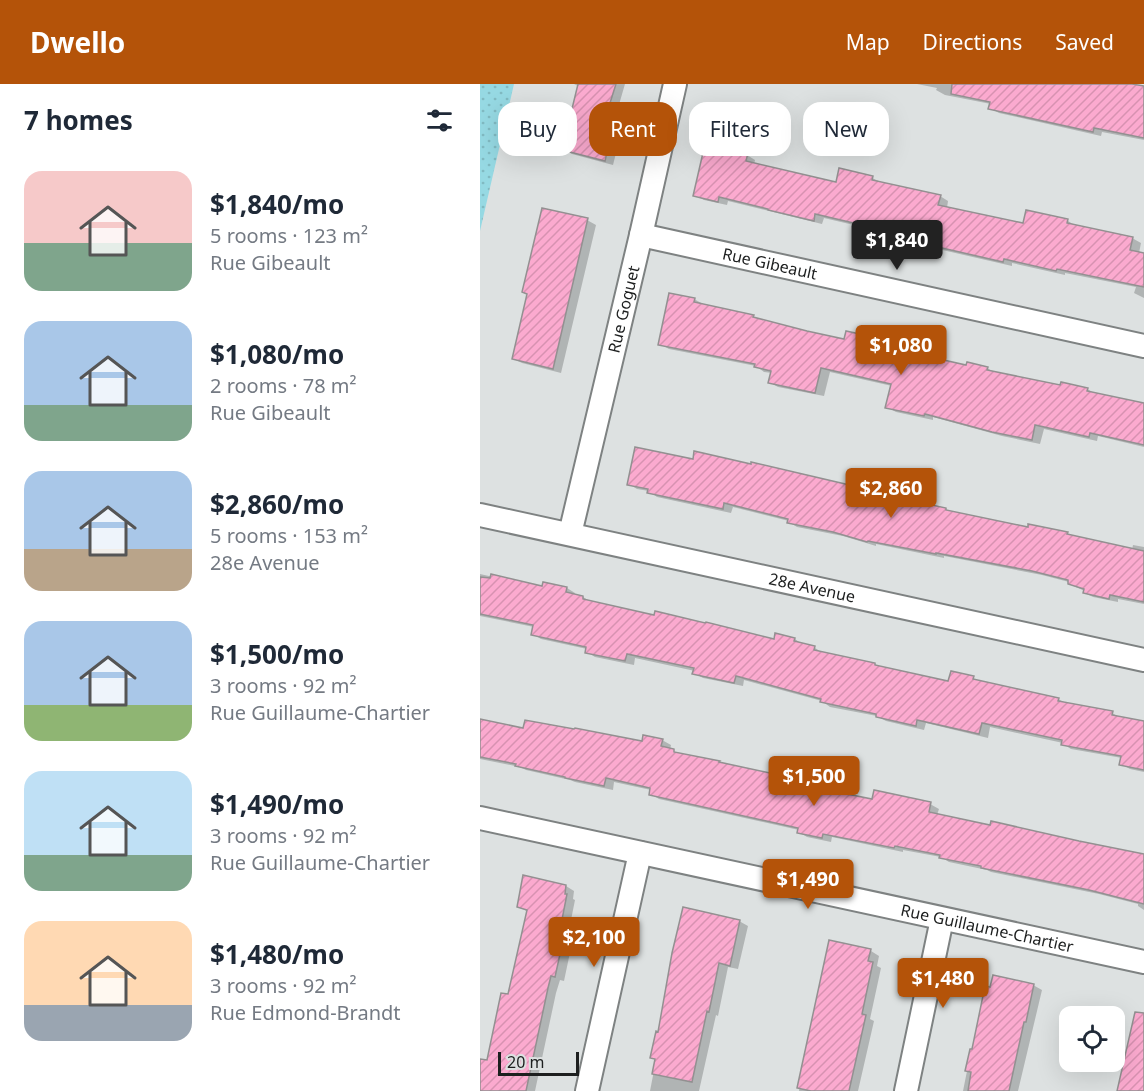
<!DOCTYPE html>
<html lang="en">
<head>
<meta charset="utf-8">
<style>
	:root { --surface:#fff; --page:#f2f2f3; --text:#1f2937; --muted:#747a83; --accent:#b45309 }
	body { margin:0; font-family:"Noto Sans",sans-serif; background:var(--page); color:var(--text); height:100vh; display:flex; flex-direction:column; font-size:22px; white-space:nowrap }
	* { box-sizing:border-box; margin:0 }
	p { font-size:20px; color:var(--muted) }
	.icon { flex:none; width:33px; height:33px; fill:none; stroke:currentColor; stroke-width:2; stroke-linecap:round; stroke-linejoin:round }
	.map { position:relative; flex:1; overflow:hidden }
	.sheet { display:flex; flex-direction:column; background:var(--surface); width:480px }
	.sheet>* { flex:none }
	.top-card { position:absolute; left:18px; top:18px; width:555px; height:54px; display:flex; gap:12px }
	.tools { position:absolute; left:579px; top:922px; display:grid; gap:12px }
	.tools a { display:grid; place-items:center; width:66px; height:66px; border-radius:12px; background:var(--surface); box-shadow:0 6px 24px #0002; font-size:30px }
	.scale { position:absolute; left:18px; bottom:15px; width:81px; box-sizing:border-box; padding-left:6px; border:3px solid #1d1f1f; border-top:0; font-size:16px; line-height:21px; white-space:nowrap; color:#1d1f1f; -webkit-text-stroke:4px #dde1e1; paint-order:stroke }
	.price { position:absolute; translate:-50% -51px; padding:0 14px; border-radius:6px; background:var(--accent); color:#fff; font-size:20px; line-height:39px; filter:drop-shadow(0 2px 3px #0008) }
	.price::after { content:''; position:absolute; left:50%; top:36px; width:18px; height:14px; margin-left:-9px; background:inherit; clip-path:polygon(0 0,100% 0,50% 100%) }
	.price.current { background:#222; color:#fff }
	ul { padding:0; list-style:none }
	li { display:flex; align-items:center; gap:18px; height:150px; padding:0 24px }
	li span { display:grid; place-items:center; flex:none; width:168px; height:120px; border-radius:18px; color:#555 }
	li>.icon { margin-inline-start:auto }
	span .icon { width:72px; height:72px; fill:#fffc; stroke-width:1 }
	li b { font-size:26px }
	h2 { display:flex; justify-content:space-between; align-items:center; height:72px; padding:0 24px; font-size:26px }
	.pill { padding:0 21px; border-radius:18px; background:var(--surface); box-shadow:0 6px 24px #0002; font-size:21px; line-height:54px }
	.pill.current { background:var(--accent); color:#fff }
	header { display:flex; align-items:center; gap:36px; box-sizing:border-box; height:84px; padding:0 30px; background:var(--accent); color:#fff }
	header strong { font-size:28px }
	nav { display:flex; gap:33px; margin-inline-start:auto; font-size:21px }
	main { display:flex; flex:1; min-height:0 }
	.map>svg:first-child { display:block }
	.grass { fill:url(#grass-dots) }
	.shadow { fill:#0003 }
	.building { fill:url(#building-hatch); stroke:#939091; stroke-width:1.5 }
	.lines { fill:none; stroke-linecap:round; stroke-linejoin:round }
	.minor-casing { stroke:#7e8282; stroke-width:26 }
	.minor { stroke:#fff; stroke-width:22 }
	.labels { text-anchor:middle; stroke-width:6; stroke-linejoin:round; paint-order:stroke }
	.street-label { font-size:16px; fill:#1d1f1f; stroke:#dde1e1 }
</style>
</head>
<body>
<header>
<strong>Dwello</strong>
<nav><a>Map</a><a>Directions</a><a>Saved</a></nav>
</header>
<main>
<section class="sheet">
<h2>7 homes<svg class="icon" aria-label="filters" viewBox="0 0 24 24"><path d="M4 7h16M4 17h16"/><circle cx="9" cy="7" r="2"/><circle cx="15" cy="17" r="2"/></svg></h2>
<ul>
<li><span style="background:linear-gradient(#f6c9c9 60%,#7fa58c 0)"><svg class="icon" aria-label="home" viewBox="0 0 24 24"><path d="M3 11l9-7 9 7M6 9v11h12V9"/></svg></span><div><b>$1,840/mo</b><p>5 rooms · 123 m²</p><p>Rue Gibeault</p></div></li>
<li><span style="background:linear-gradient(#a9c7e8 70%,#7fa58c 0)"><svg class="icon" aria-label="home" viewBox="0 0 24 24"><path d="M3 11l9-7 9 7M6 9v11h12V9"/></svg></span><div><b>$1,080/mo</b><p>2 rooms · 78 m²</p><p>Rue Gibeault</p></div></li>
<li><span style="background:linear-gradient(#a9c7e8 65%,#b9a48a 0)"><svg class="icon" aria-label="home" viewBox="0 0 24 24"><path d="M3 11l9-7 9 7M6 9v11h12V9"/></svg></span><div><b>$2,860/mo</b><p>5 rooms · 153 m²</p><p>28e Avenue</p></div></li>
<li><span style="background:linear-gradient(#a9c7e8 70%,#8fb573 0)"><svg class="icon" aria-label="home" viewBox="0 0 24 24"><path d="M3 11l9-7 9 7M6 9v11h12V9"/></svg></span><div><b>$1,500/mo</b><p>3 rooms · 92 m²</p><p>Rue Guillaume-Chartier</p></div></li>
<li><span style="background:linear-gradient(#bfe0f5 70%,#7fa58c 0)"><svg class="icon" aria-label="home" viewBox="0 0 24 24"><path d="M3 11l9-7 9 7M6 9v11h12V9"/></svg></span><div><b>$1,490/mo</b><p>3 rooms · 92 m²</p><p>Rue Guillaume-Chartier</p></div></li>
<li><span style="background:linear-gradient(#ffd9b3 70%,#9aa5b1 0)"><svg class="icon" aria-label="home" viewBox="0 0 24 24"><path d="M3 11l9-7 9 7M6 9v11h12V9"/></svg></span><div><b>$1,480/mo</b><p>3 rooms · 92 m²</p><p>Rue Edmond-Brandt</p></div></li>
</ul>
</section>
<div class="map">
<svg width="664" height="1007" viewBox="0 0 664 1007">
	<defs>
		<pattern id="grass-dots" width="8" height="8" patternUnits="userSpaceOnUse" patternTransform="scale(1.5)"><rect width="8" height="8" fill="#96d9e3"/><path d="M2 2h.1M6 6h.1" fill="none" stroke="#81bac2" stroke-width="1.8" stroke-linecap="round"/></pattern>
		<pattern id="building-hatch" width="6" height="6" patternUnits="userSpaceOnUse" patternTransform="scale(1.5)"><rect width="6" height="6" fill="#fbaacf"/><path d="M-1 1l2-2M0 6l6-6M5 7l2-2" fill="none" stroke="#d792b1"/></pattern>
	</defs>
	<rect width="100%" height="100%" fill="#dde1e1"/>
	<path class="grass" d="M0,0H34L0,147Z"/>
	<path class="shadow" d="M94,0H145L138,24L142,27L136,51L140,53L133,81L92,70L83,65L98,2Z
		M437,0H645L664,4V56L622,48L621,52L519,29L510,24L511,20L465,11L456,6L457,4Z
		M267,71L275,76L274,81L357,99L392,94L401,98L460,112L468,117L467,124L544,141L588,137L596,142L652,154L661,159L659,169L664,171V214L654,209L656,203L585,189V191L532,179V182L458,165L457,167L434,162L425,157L426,155L418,153L412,150L344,134L342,140L248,117L247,121L224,116L215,111Z
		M107,136L116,141L81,289L42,279L34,275Z
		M214,215L223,220L222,222L273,233L279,236L365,257L367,248L407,257L415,262L414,267L487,283L507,284L517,290L581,303L607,305L616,310L664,321V363L618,352L617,357L564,345L560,360L522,352L453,333V336L416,328L407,323L412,302L350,288L344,312L298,303L289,298L292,289L284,288L276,282L189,265L180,260Z
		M214,376L375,404L379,387L402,392L410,397L408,408L416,409L424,414V416L471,429L549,445L587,449L593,453L652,466L653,461L664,463V520L638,515V518L613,513L605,509V507L598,504L589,500V498L562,491L464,472V474L396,460V462L363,452L317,443L309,438V437L253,423L251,429L177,413L169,407L157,405L149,400Z
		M0,490L63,504H87L95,509L94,511L103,513L111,518L295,557L315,555L323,561L335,564L343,569L395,580L401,584L469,599L472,589L493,594L500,598L578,615L588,620L632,629L641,634L664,639V688L650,685L641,680L642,674L591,665L583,660V659L510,643L508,654L446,639L444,646L406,637L397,632L350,623L342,617L264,596L263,602L223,594L214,589L215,587L155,574L154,581L115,573L107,568V565L61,555L53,550L54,543L0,532Z
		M0,637L44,646L163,659L182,656L191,661L190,666L201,671L298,693L307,697V699L393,716L450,720L459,725L457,731L664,774V826L658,822V820L619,810L511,788L507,786L469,778L461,773L423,766V768L352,753L351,758L327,753L319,748V746L179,715L171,710V706L134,698L133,706L95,698L90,696L46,686L40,683L0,675Z
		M44,793L86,802L94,807L93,815L95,816L87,856L92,859L84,897L80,896L76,909L55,1007H0V987L8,978L29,912L48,828L38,822Z
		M259,837L268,842L258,885L248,883L238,932L236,931L219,1007H170L176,976L172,973L179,949Z
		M350,858L391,867L399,872L397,882L401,884L390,935L394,937L378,1007H319Z
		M553,901L562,906L538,1007H483L491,967Z"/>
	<path class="building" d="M98,0H136L130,19L135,20L128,46L132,47L125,77L82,66Z
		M472,0H652L664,2V54L614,44L613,48L508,25L510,18L471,10Z
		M225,60L268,69L266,77L356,98L359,84L393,92L392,96L461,111L458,121L543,139L546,126L588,135L587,139L653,153L650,166L664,169V203L577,185L576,187L524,175L523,178L449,161V164L424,158L425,153L408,149V147L335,130L334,137L288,126V125L239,113L238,118L213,112Z
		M62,124L108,134L73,285L32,275L47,210L42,208Z
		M189,209L215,214L214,218L274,231L273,233L327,247L364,255L366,247L407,256L406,263L486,281L487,278L508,283L507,286L580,301L581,298L608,304L607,307L664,319V361L610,349L609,353L555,341L552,356L512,348L445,330L444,332L405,324L411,300L341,284L335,309L288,299L291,287L274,283L275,280L178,261Z
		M155,363L213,375L214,367L271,380V378L374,402L377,385L402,390L399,404L416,408L415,413L466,424V426L548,443V440L588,448L587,450L664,467V518L630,511L629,515L603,509L604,505L588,500V496L552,487L456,469V470L388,457L387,458L353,448L307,439L308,435L244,419L243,425L167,409L168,405L147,401Z
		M11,490L62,502L63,498L87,503L86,508L103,512V515L174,531L175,527L225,539L226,538L294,555L295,549L315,554L314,557L335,562L334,566L395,579V581L468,597L471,587L494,592L493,595L579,614L578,617L633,627L632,631L664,637V686L639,681L641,672L581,661L582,656L502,639L499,650L437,636L436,642L396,633V630L340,618L341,615L256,592L254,599L212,590L214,584L147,570L145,577L105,569L106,563L51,551L53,541L0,530V493L10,494Z
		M0,635L43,644L45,636L94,645L95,644L162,657L163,651L183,655L181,662L194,665V668L240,677L239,678L299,691L298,696L392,715L394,706L451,718L449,728L510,741L511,737L599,757L664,770V820L609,806L501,784V782L459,774L460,771L415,762L414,764L343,750L342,754L317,749L318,744L169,711L170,704L126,694L124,702L85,694V693L35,682L36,680L0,673Z
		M43,791L86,801L85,810H87L79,851L84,852L75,893L71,892L68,904L46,1007H0V975L7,976L21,909L28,910L47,826L37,823Z
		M203,823L260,836L250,882L239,879L229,928L227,927L212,998L172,990L175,975L170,974L176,947L178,948L192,869Z
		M349,856L391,865L388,877L393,878L382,930L386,931L369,1007H331L317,1004Z
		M513,891L554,900L546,938H544L529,1007H488L491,988L485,987L490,965H492L505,902L510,903Z
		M655,928L664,929V1007H637Z"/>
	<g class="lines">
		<defs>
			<g id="minor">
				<path id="s1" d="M161,151L664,262"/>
				<path id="s2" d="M0,431L664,576"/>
				<path id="s3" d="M90,450L161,151L195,0"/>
				<path id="s4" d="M0,734L664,878"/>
				<path d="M107,1007L160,769"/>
				<path d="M426,1007L462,835"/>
			</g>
		</defs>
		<use href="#minor" class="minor-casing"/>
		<use href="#minor" class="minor"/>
	</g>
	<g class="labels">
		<g class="street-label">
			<text dy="6" stroke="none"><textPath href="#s1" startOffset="132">Rue Gibeault</textPath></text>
			<text dy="6" stroke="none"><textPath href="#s3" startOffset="231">Rue Goguet</textPath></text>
			<text dy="6" stroke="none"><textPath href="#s2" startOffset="340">28e Avenue</textPath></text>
			<text dy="6" stroke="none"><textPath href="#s4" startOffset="519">Rue Guillaume-Chartier</textPath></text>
		</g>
	</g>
</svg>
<div class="tools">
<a><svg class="icon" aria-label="locate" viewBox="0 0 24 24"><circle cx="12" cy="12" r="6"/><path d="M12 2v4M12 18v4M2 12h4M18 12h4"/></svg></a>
</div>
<div class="scale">20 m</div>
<b class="price current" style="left:417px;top:187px">$1,840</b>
<b class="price" style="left:421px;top:292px">$1,080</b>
<b class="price" style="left:411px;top:435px">$2,860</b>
<b class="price" style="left:334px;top:723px">$1,500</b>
<b class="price" style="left:328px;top:826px">$1,490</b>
<b class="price" style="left:114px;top:884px">$2,100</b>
<b class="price" style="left:463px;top:925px">$1,480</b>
<div class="top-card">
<a class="pill">Buy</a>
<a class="pill current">Rent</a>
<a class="pill">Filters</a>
<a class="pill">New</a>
</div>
</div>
</main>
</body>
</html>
